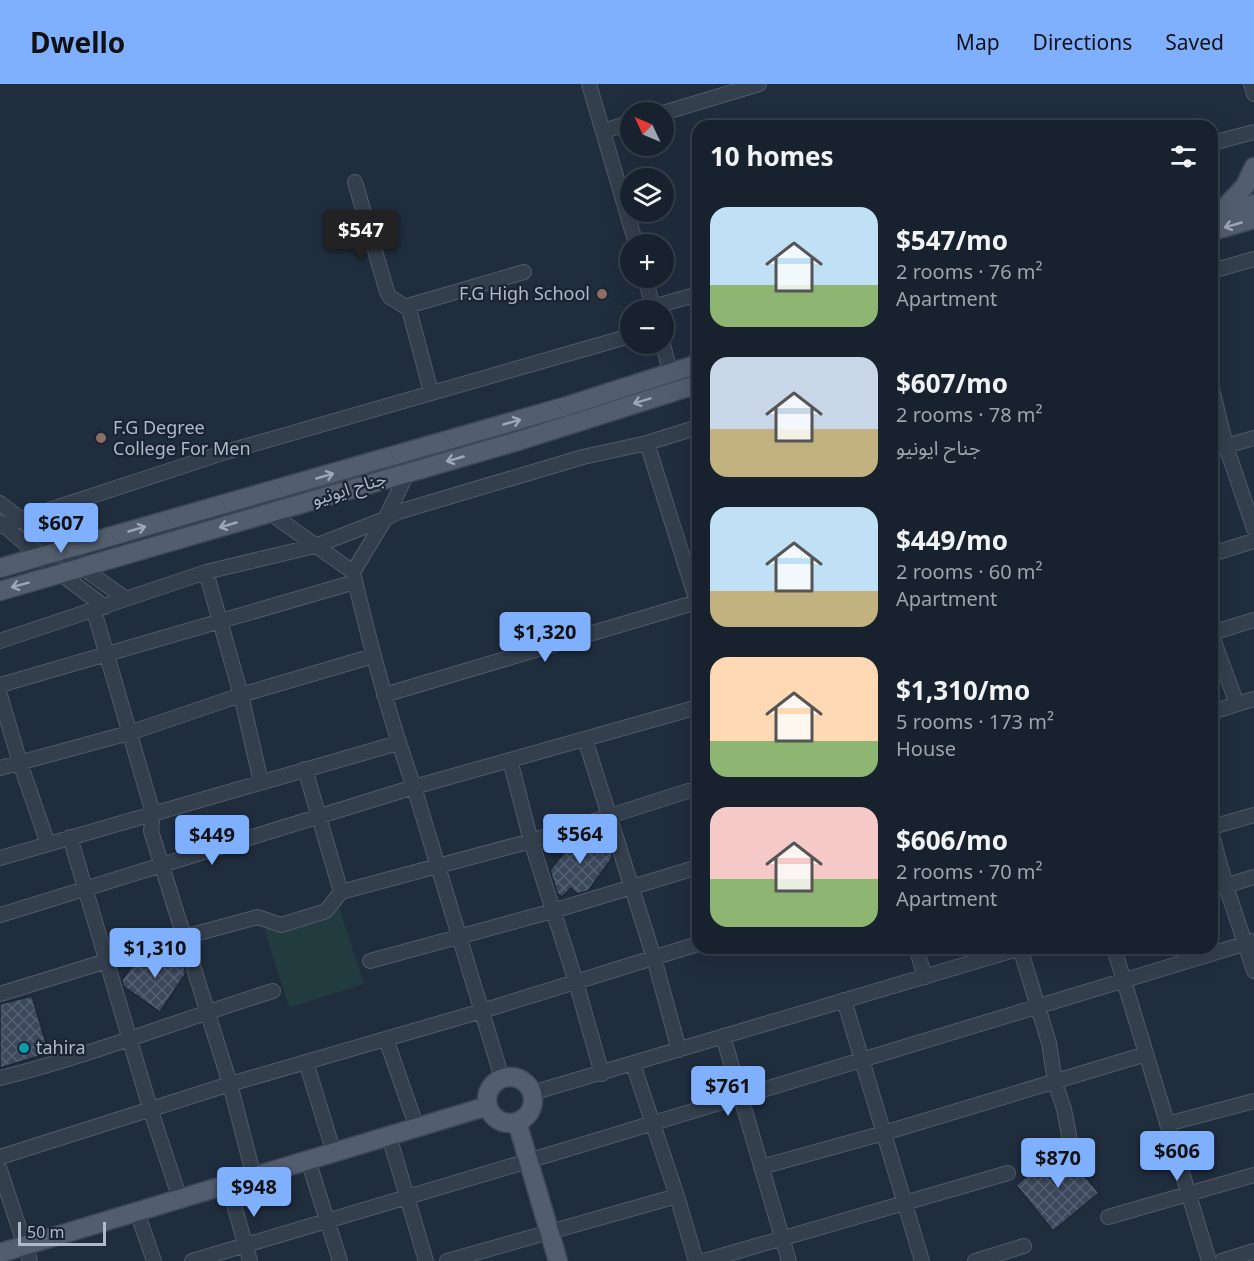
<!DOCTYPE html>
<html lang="en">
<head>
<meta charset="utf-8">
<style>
	:root { --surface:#18222e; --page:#212a36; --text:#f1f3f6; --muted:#9fa4aa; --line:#363f4a; --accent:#7eb0ff }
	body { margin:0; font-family:"Noto Sans","Noto Sans Arabic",sans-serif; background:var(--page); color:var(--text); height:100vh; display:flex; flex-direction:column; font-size:22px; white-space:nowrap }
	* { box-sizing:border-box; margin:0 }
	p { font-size:20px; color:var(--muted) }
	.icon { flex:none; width:33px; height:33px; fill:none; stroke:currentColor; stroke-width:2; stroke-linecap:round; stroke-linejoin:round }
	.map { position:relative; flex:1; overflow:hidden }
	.drawer { position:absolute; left:692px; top:36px; width:526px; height:834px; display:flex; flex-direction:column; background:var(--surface); border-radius:18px; box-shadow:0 6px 24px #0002,0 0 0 2px var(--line) }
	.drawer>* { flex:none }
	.needle { width:39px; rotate:314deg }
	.controls { position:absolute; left:620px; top:18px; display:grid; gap:12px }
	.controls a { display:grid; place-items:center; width:54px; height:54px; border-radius:50%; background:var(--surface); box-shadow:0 6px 24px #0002,0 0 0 2px var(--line); font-size:30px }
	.scale { position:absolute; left:18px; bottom:15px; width:88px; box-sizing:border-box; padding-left:6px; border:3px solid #b0b9c9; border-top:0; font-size:16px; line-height:21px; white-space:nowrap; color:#b0b9c9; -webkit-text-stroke:4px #1a2432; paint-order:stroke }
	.price { position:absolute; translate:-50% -51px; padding:0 14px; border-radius:6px; background:var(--accent); color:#111; font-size:20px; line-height:39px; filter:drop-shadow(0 2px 3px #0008) }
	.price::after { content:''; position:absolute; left:50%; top:36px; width:18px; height:14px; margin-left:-9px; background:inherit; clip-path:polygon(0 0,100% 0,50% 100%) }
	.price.active { background:#222; color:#fff }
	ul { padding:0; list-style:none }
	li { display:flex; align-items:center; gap:18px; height:150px; padding:0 18px }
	li span { display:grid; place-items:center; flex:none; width:168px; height:120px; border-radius:18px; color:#555 }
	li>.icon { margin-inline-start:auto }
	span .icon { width:72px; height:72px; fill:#fffc; stroke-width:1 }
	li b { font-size:26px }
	h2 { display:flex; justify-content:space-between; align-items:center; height:72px; padding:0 18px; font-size:26px }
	header { display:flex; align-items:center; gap:36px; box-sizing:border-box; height:84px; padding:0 30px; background:var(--accent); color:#111 }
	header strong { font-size:28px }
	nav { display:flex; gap:33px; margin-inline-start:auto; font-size:21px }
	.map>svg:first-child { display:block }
	.green { fill:#223b3e }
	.building { fill:url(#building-cross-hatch); stroke:#1c2634; stroke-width:1.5 }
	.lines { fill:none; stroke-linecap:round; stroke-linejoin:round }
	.minor-casing { stroke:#505968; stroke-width:16 }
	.major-casing { stroke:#3e4856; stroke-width:21 }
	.minor { stroke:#343f4d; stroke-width:14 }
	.major { stroke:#525d6d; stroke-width:18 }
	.oneway { stroke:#9da7b7 }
	.education-dot { fill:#8d6e63; stroke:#1a2432; stroke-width:2 }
	.culture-dot { fill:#0f9aa8; stroke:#1a2432; stroke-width:2 }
	.labels { text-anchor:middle; stroke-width:4.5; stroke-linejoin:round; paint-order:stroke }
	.poi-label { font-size:18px; fill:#b0b9c9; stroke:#1a2432; text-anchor:start }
	.street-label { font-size:18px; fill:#b0b9c9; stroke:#1a2432 }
</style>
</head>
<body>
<header>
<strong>Dwello</strong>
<nav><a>Map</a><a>Directions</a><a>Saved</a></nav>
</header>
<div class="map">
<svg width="1254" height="1177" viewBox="0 0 1254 1177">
	<defs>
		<pattern id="building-cross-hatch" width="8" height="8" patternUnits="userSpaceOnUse" patternTransform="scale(1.5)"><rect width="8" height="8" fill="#3c495d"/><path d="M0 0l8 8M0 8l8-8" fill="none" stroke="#566173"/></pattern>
	</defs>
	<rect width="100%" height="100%" fill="#202d3d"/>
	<path class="green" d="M337,817L364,900L289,924L263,840Z"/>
	<path class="building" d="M586,749L612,769L613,773L588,807L577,810L571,804L562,813L557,809L550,786L577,752Z
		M166,868L183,880L186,889L160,928L123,902L122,896L135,878Z
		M32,912L49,969L0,984V920Z
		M1062,1063L1099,1109L1053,1147L1016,1101Z"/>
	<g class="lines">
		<defs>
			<path id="minor" d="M589,0L636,160
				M1251,0L1254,10
				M663,29L759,0
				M603,47L630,39
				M1212,59L1254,48
				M355,98L387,208L390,213L409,225
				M1212,187L1254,175
				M645,194L654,226
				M653,223L698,210
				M663,260L670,288
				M1212,305L1226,362L1254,445
				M431,308L409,225L411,221L524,188
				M1212,366L1254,354
				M0,419L81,483L125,514
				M270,429L353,488C370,561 389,633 414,703L502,994
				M0,438L61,490L105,523
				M0,442L226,368L630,252
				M1212,470L1254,457
				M206,488L241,611L261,698
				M353,488L385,435L408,388
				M94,527L153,729L151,747L230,1000L254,1093
				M1212,549L1254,536
				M1212,552L1237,620
				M0,557L206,488L315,462L385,435L398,428L583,373L647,359L698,343
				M0,601L355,498
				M0,611L20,679L48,760
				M384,611L697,518L647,359
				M1212,628L1254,615
				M585,655L654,874L679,966
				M510,676L531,757L576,898L602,990
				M0,684L129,649L241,611L373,572
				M305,685L341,808
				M1212,743L1254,731
				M1212,752L1226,802L1254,887
				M70,753L150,1024L180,1115
				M0,774L398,659
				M1212,806L1254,793
				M0,831L414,703L698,623
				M916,864L925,893
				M1020,864L1049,959L1055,998L1064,1025L1071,1062
				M1114,864L1209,1177
				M370,877L553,827L698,783
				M0,910L184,853L258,833L281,841L326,827L341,808L531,757L688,707
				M844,916L922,1177
				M723,952L789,1177
				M386,955L417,1044
				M306,978L334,1069
				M633,980L677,1112L696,1177
				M0,994C93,971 182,935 273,907
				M532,1009L1021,864
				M1167,1040L1254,1017
				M389,1052L426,1177
				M0,1073L230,1000L482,927L698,860
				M308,1076L340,1177
				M761,1083L884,1049L1146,970
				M0,1086L30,1177
				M228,1100L250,1177
				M137,1128L154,1177
				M1108,1133L1254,1091
				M192,1177L528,1077L1254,857
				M447,1177L677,1112
				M704,1177L1008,1089
				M975,1177L1024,1162
				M1222,1177L1254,1167"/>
			<path id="major" d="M1219,130L1245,102L1254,83
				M1219,130L1254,120
				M1212,147L1254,135
				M0,484L567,322L698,280
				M0,507L518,357L698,300
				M487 1016a23 23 0 1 1 46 0a23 23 0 1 1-46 0Z
				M517,1038L558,1177
				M0,1169L488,1022"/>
		</defs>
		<use href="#minor" class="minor-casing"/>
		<use href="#major" class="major-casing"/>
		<use href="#minor" class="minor"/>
		<use href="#major" class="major"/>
	</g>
	<defs><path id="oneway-shaft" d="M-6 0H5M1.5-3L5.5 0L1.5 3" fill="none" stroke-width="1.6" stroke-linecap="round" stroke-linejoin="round" transform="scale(1.5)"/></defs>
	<g class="oneway">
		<use href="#oneway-shaft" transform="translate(1233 141) rotate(164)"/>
		<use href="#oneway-shaft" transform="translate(642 317) rotate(163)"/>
		<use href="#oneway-shaft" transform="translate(512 338) rotate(-16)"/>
		<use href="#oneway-shaft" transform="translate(455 375) rotate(164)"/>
		<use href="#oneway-shaft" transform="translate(325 392) rotate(-16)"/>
		<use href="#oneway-shaft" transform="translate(228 441) rotate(164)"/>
		<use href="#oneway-shaft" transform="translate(137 445) rotate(-16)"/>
		<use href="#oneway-shaft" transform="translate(20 501) rotate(165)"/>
	</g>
	<g class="education-dot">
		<circle cx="602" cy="210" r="6"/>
		<circle cx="101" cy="354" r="6"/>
	</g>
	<circle class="culture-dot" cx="24" cy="964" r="6"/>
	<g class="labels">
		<g class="poi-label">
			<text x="590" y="216" text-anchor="end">F.G High School</text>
			<text x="113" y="350">F.G Degree<tspan x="113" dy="21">College For Men</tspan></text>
			<text x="36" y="970">tahira</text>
		</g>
		<g class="street-label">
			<text transform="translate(349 405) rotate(-17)" y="6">جناح ایونیو</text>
		</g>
	</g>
</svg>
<div class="controls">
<a><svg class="needle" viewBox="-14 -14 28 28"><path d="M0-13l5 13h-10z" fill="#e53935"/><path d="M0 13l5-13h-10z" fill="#9fa4aa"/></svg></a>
<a><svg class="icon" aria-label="layers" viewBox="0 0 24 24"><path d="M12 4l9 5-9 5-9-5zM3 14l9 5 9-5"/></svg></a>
<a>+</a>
<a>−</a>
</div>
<div class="scale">50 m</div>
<b class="price active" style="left:361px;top:177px">$547</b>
<b class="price" style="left:61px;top:470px">$607</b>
<b class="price" style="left:545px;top:579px">$1,320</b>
<b class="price" style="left:580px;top:781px">$564</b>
<b class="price" style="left:212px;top:782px">$449</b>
<b class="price" style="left:155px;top:895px">$1,310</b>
<b class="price" style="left:728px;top:1033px">$761</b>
<b class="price" style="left:1177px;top:1098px">$606</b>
<b class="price" style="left:1058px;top:1105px">$870</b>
<b class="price" style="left:254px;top:1134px">$948</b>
<section class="drawer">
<h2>10 homes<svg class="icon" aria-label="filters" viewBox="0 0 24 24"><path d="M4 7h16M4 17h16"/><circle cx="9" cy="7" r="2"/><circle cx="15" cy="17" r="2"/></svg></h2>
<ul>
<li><span style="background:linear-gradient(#bfe0f5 65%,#8fb573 0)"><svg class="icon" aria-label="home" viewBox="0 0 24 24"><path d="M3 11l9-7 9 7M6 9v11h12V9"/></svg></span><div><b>$547/mo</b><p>2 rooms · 76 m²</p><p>Apartment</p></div></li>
<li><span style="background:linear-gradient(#c9d6e8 60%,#c2b280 0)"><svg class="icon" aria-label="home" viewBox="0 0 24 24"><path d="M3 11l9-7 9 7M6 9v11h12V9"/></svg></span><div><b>$607/mo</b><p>2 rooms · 78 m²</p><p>جناح ایونیو</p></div></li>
<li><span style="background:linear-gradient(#bfe0f5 70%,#c2b280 0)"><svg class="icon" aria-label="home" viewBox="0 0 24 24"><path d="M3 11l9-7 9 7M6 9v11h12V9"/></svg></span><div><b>$449/mo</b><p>2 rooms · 60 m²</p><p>Apartment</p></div></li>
<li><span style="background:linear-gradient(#ffd9b3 70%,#8fb573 0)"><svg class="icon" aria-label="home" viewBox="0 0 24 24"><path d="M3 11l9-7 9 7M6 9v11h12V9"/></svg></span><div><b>$1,310/mo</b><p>5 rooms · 173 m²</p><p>House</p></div></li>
<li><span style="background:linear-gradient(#f6c9c9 60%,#8fb573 0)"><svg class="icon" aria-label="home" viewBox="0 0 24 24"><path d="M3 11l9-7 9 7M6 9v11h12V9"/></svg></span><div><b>$606/mo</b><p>2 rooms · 70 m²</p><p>Apartment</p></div></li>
</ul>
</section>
</div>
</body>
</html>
